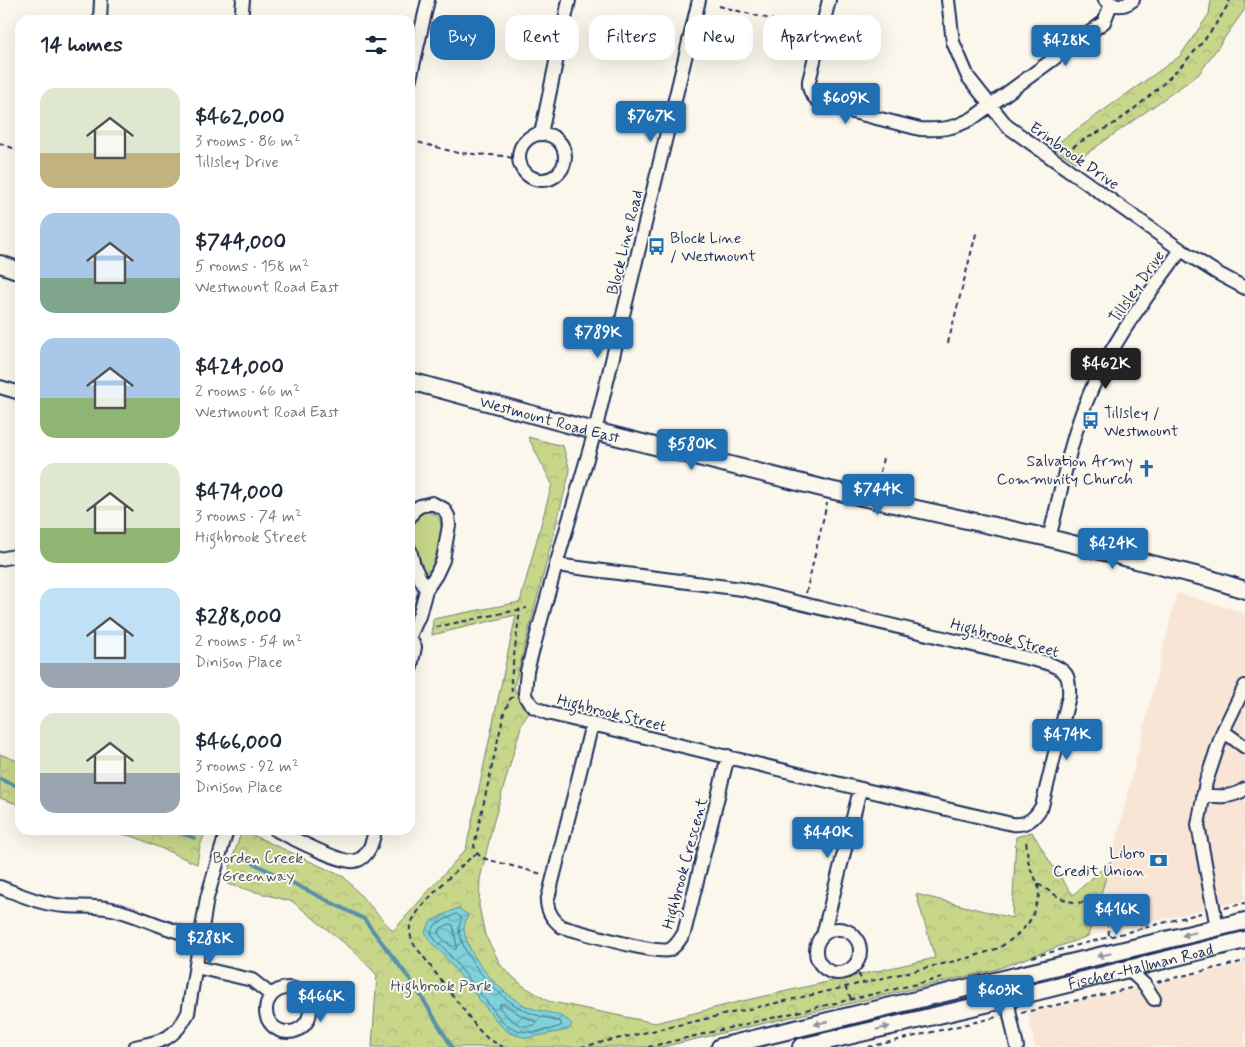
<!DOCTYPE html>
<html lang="en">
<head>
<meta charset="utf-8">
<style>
	:root { --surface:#fff; --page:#f6f6f7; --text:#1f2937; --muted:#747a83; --accent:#1f6fb2 }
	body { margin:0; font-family:Mynerve,sans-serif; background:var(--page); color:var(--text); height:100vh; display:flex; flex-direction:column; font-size:19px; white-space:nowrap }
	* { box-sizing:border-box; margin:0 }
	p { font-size:16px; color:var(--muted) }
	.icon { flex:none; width:28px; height:28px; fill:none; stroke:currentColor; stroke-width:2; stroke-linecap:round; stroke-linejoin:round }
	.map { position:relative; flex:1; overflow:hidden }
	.details { position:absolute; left:15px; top:15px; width:400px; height:820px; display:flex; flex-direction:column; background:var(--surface); border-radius:15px; box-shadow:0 5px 20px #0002 }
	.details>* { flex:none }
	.banner { position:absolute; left:430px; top:15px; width:475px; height:45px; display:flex; gap:10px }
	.price { position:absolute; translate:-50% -42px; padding:0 11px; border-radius:5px; background:var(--accent); color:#fff; font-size:16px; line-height:32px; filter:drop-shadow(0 1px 2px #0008) }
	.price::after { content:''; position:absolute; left:50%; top:30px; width:15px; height:11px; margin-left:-8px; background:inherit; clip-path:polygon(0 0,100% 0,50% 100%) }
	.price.current { background:#222; color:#fff }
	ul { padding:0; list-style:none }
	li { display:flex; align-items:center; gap:15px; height:125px; padding:0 25px }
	li span { display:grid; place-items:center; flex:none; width:140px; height:100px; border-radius:15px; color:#555 }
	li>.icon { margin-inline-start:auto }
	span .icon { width:60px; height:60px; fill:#fffc; stroke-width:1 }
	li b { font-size:21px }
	h2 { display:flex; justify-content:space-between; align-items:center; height:60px; padding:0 25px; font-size:21px }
	.tag { padding:0 18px; border-radius:15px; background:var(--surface); box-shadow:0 5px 20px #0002; font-size:18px; line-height:45px }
	.tag.current { background:var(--accent); color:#fff }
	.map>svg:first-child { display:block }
	.built { fill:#f8e5d6 }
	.green { fill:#c8d68a; stroke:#728274 }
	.park { fill:url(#park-crowns); stroke:#728274 }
	.water { fill:url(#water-waves); stroke:#5891a8 }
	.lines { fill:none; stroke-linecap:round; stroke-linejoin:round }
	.shore { stroke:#43708f; stroke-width:1 }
	.stream { stroke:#5891a8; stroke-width:4 }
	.minor-casing { stroke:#1b2f5e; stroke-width:16 }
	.major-casing { stroke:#1b2f5e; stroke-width:20 }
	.path { stroke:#1b2f5e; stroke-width:2; stroke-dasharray:5 4; stroke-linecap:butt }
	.minor { stroke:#fbf7ec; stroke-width:12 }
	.major { stroke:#fbf7ec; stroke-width:16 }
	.oneway { fill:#8b93a5 }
	.labels { text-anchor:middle; stroke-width:4; stroke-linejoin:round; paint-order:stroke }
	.street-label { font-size:16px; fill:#1b2f5e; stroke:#fbf7ec }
	.poi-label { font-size:16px; fill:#1b2f5e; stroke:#fbf7ec; text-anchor:start }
	.park-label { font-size:16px; fill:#465969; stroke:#fbf7ec }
</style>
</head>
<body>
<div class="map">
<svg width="1245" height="1047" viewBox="0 0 1245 1047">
	<defs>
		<pattern id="park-crowns" width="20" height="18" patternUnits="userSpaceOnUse" patternTransform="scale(1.25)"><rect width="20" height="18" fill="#c8d68a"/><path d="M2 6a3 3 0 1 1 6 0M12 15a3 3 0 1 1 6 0" fill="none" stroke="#abb87a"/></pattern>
		<pattern id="water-waves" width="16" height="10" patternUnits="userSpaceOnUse" patternTransform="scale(1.25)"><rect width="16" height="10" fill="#80d2d9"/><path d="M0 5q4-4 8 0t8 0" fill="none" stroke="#68abb3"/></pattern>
	</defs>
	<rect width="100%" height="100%" fill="#fbf7ec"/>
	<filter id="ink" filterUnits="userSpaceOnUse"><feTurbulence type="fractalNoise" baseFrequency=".02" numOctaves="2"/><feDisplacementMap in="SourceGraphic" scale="10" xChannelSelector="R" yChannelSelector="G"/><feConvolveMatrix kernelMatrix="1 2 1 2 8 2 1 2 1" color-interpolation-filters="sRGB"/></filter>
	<g filter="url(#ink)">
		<path class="built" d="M1177,593L1236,610L1245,615V900L1088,936L1111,861Z
			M1245,963V1047H1035L1028,1013Z"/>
		<path class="green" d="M424,512C455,512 436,551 431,570L425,572L421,570L412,527L415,516Z"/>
		<path class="park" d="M1211,0H1245V9L1199,74L1075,162L1052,147L1180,56L1209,14Z
			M528,437L563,446L570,471L514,687L524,708L529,713L522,723L493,824L480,879L479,906L485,935L502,967L522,985L548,1001L655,1023L738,1002L935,958L916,894L1012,918L1016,837L1032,832L1050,862L1073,895L1111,861L1088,936L994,970L662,1047H372L377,975L353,950L293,902L227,884L230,866L242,830L344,877L393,931L466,849L516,615L432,635L433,619L520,602L552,484Z
			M0,754L20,762V805L0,798Z
			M104,830H206L200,846L197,864L135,837Z"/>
		<path class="water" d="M458,908L468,915C466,920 464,925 464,930C468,958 501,994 526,1006C541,1013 562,1012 572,1024L568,1030L527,1038L509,1033L499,1024L441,952L432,944L425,932L431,921Z"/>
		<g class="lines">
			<path class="shore" d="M457,914L462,918C461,921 459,925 459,929C461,957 499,999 524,1010C535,1016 549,1018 561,1022V1026C539,1033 521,1037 502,1021L445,949L436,941L431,933L435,925Z
				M450,924L453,925L457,947L455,950L441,937L438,933L440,929Z
				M500,1004H503L522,1016L535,1021L536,1024C521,1031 509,1019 500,1008Z"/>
			<path class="stream" d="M0,779L20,787
				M174,830L194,838
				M245,859L364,919L415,986L452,1047"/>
			<defs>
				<path id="minor" d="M829,0L809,81C808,93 815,100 825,105L920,129C942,130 953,129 973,118L1104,22L1111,4
					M948,0L953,42L968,77L1007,126L1181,250L1217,273L1245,288
					M1105,0C1115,7 1124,7 1133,0
					M100,20L101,0
					M241,20L243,0
					M410,79L428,0
					M519 157a23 23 0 1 1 46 0a23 23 0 1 1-46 0Z
					M541,134L569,0
					M0,387L20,393
					M410,517L414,510L420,506L432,503L444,509L448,516L449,525L443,560L436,575L426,590L419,616L410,636
					M1049,538C1061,494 1068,448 1085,405C1107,348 1145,299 1181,250
					M410,550L414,566L426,590
					M0,559L20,555
					M556,565L742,589L1047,663C1067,670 1070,675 1069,696L1042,806C1035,818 1027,826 1012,824C857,789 702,751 547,713L534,707L526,698L525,693L527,671L556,565L595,431L699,0
					M410,638L415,647L410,671
					M592,724L547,902C548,914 554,920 562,927C582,932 653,954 669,950C676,947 680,939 684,933L728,756
					M1223,731L1245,747
					M1203,795C1218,797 1232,798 1245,789
					M276,830C290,837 342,864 355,861C369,858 373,841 375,830
					M0,887C21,895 43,905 66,906C82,907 96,906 112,909C142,916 169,932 199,937
					M1217,928L1198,825L1206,782L1223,731L1245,686
					M816 951a22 22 0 1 1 44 0a22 22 0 1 1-44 0Z
					M823,935L860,790
					M196,967L252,980L271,995
					M1128,969L1145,985L1154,999
					M1005,979L1010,1015L1017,1047
					M266 1010a22 22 0 1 1 44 0a22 22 0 1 1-44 0Z
					M135,1047C161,1042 175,1039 188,1013L207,898L227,830"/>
				<g id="major">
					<path d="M0,264L20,271"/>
					<path id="s1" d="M410,381L575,426L830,490L1049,538L1211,579L1245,590"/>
					<path d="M720,1047L1245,921"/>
					<path id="s2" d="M801,1047L1007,999L1245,940"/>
				</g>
			</defs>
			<use href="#minor" class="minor-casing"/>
			<use href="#major" class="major-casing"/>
			<path class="path" d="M719,6L809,29
				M410,140L458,153L505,156L518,160
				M0,143L20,151
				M1066,153C1080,139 1098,134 1115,123C1154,96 1210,43 1230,0
				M948,343L977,230
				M880,472L883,458
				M806,593L827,503
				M436,627L527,608
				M512,692L511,679L520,610
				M513,697L510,699L504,713L474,846L477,853L482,858L542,874
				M477,853C462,864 416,907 411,924C408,931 411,936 413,943L478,1029L487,1038L503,1047
				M1038,884C1066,902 1068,905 1102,901C1100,914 1109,922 1109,937
				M1225,908L1245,903
				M1032,957L1201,913
				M854,966L863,982
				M1157,982L1245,961
				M845,986L851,999
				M1021,1013L1131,988
				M581,1047L816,994L972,957L999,948L1015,937L1027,925L1032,917L1039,896L1038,884L1030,868L1028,860L1026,840
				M648,1047L942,978
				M868,1047L997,1017"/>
			<use href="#minor" class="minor"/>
			<use href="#major" class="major"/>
		</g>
		<defs><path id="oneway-solid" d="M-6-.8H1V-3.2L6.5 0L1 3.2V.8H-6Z" transform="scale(1.25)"/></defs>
		<g class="oneway">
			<use href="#oneway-solid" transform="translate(1189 934) rotate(166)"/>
			<use href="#oneway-solid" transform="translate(1104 955) rotate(167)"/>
			<use href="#oneway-solid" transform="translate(821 1023) rotate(166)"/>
			<use href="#oneway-solid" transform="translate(883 1028) rotate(-13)"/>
		</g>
	</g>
	<defs>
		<symbol id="bus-bare" viewBox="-9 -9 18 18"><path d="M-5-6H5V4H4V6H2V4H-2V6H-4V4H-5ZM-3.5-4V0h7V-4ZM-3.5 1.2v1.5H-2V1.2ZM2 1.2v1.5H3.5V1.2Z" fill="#1f6fb2" stroke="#fbf7ec" stroke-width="2.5" paint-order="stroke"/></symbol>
		<symbol id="church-bare" viewBox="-9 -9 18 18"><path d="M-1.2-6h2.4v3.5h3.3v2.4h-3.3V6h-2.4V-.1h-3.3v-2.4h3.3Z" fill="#1f6fb2" stroke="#fbf7ec" stroke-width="2.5" paint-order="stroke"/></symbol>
		<symbol id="bank-bare" viewBox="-9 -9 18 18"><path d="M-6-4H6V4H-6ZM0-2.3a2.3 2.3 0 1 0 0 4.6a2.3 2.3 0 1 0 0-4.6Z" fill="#1f6fb2" stroke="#fbf7ec" stroke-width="2.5" paint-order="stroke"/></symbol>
	</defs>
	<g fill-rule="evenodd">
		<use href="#bus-bare" x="644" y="234" width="25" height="25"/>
		<use href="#bus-bare" x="1078" y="408" width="25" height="25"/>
		<use href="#church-bare" x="1134" y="456" width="25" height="25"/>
		<use href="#bank-bare" x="1146" y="848" width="25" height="25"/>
	</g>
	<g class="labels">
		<g class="street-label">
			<text transform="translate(1075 155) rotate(35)" y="6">Erinbrook Drive</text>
			<text transform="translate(624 242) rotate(-76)" y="6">Block Line Road</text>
			<text transform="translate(1136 286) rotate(-55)" y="6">Tillsley Drive</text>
			<text dy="6" stroke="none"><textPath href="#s1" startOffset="145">Westmount Road East</textPath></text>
			<text transform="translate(1005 637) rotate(15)" y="6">Highbrook Street</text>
			<text transform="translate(612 712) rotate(14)" y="6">Highbrook Street</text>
			<text transform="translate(684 863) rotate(-75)" y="6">Highbrook Crescent</text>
			<text dy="6" stroke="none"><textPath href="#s2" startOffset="349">Fischer-Hallman Road</textPath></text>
		</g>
		<g class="poi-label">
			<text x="670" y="243">Block Line<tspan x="670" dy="18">/ Westmount</tspan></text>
			<text x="1104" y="418">Tillsley /<tspan x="1104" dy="18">Westmount</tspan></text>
			<text x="1133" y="466" text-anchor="end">Salvation Army<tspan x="1133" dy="18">Community Church</tspan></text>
			<text x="1145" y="858" text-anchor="end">Libro<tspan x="1145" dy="18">Credit Union</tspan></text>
		</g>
		<g class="park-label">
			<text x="258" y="863">Borden Creek<tspan x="258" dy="18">Greenway</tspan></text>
			<text x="441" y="991">Highbrook Park</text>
		</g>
	</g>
</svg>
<b class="price" style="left:1066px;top:67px">$428K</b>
<b class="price" style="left:846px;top:125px">$609K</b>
<b class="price" style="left:651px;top:143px">$767K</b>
<b class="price" style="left:598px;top:359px">$789K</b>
<b class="price current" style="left:1106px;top:390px">$462K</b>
<b class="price" style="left:692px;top:471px">$580K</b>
<b class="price" style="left:878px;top:516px">$744K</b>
<b class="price" style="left:1113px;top:570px">$424K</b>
<b class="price" style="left:1067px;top:761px">$474K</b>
<b class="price" style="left:828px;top:859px">$440K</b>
<b class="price" style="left:1117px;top:936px">$416K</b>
<b class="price" style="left:210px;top:965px">$288K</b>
<b class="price" style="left:1000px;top:1017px">$603K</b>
<b class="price" style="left:321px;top:1023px">$466K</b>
<div class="banner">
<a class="tag current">Buy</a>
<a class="tag">Rent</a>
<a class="tag">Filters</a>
<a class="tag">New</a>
<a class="tag">Apartment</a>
</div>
<section class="details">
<h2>14 homes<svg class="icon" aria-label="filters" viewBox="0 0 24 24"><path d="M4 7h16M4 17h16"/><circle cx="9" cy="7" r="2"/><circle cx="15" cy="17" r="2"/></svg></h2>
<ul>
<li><span style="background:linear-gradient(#dfe7d0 65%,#c2b280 0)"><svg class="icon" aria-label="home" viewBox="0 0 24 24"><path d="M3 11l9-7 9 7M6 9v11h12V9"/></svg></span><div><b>$462,000</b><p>3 rooms · 86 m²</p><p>Tillsley Drive</p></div></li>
<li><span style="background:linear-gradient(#a9c7e8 65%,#7fa58c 0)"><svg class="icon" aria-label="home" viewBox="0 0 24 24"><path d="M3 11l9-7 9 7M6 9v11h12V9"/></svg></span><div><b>$744,000</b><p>5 rooms · 158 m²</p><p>Westmount Road East</p></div></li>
<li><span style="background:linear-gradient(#a9c7e8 60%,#8fb573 0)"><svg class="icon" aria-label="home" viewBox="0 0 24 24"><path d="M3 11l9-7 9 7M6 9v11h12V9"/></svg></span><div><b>$424,000</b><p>2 rooms · 66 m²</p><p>Westmount Road East</p></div></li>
<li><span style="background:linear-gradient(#dfe7d0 65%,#8fb573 0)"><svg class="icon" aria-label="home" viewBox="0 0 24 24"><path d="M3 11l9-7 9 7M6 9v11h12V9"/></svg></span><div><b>$474,000</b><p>3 rooms · 74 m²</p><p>Highbrook Street</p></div></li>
<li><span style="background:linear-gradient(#bfe0f5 75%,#9aa5b1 0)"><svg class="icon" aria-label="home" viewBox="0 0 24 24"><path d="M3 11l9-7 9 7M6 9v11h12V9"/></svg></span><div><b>$288,000</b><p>2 rooms · 54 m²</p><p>Dinison Place</p></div></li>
<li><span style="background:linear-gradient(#dfe7d0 60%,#9aa5b1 0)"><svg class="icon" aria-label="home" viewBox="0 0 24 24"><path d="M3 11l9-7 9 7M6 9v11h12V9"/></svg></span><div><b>$466,000</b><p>3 rooms · 92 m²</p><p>Dinison Place</p></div></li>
</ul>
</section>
</div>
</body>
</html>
